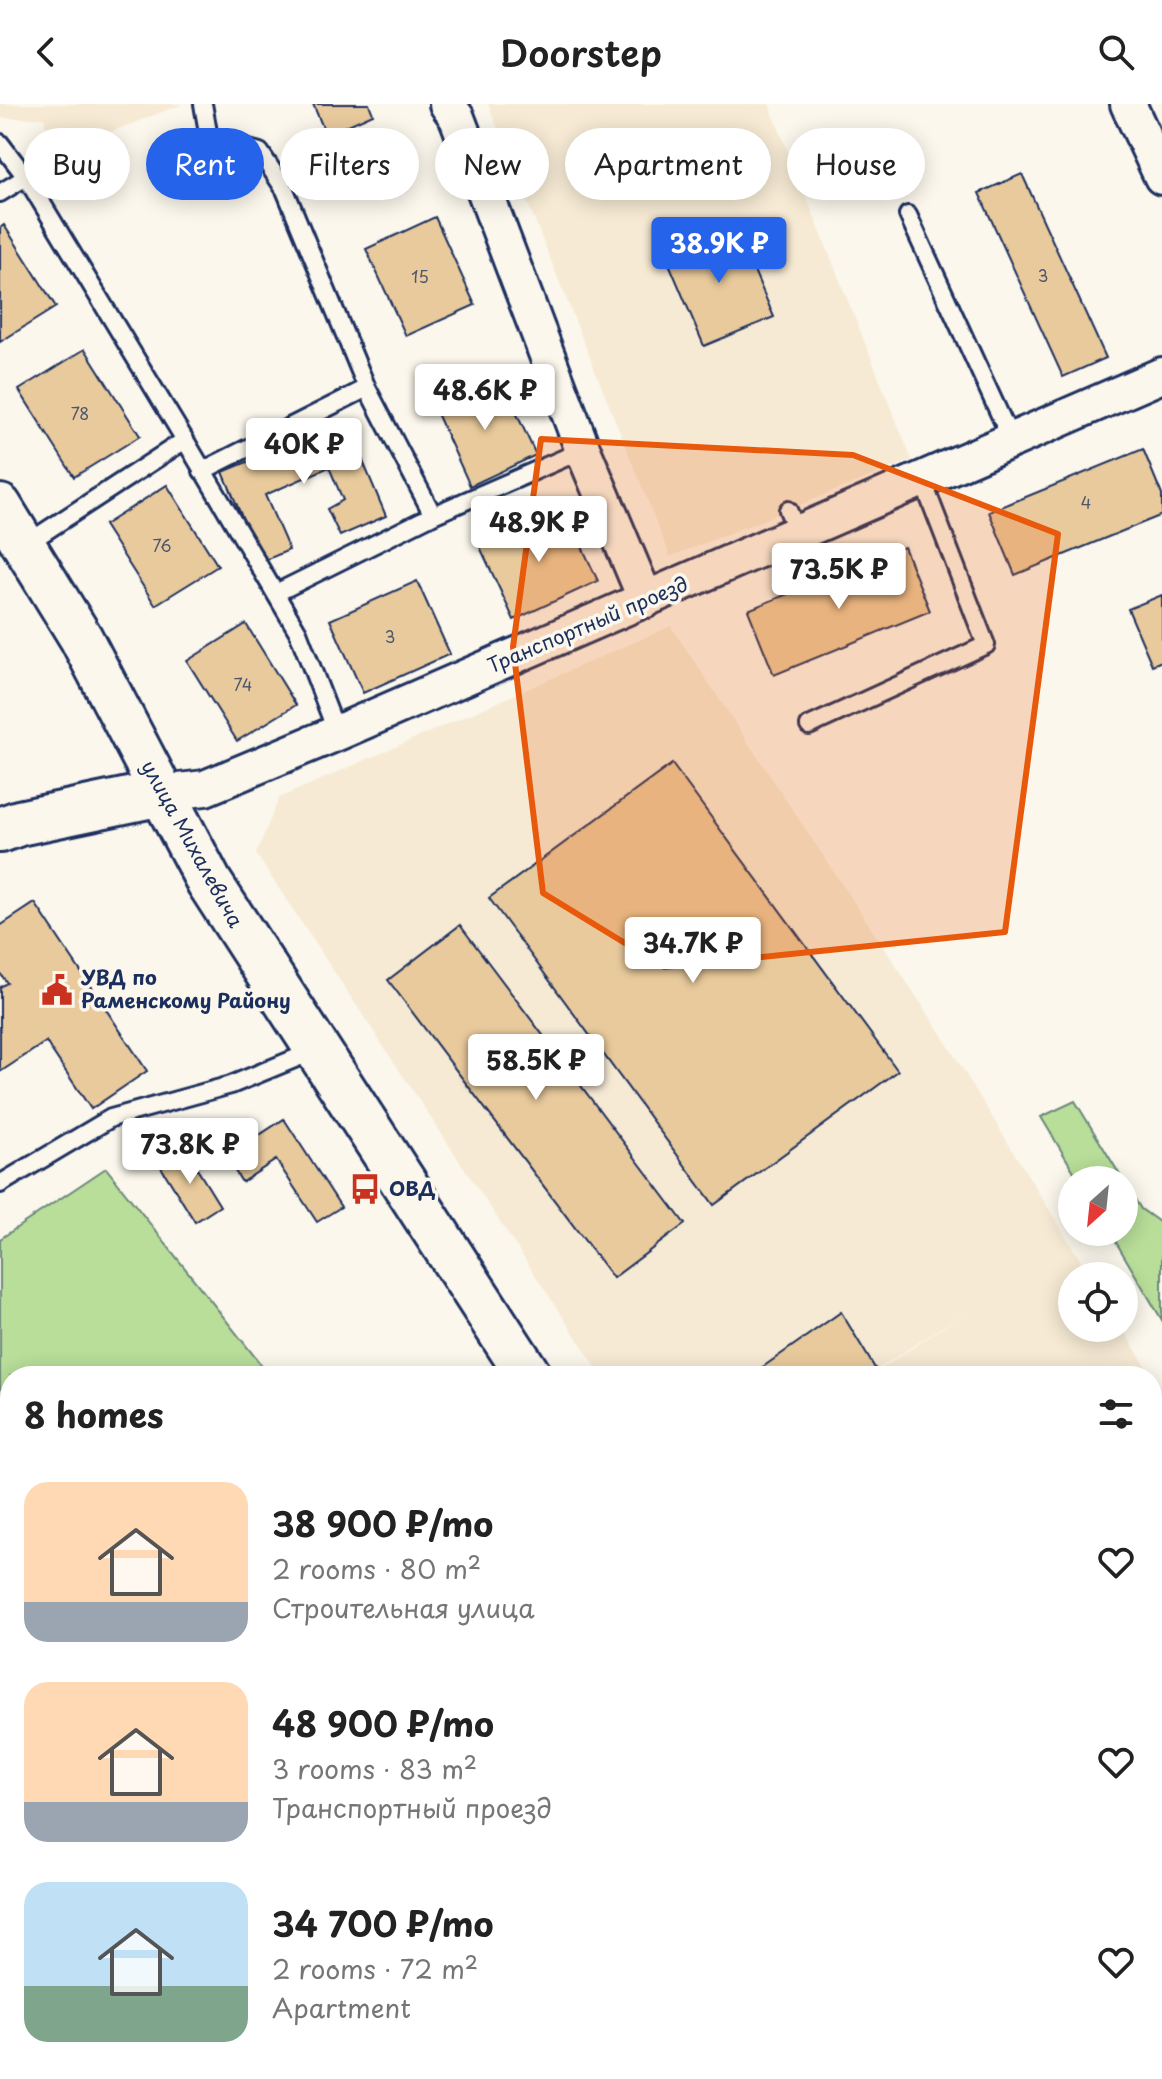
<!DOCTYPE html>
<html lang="en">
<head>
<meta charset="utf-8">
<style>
	:root { --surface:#fff; --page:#f6f6f6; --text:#222; --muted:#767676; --accent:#2563eb }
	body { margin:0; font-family:"Playpen Sans",sans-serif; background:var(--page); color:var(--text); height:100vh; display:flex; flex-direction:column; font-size:30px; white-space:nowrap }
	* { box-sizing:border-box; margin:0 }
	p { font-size:26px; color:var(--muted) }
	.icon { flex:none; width:44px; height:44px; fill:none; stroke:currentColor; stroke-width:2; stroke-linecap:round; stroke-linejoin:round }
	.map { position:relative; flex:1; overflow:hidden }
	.side { position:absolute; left:0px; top:1262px; width:1162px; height:714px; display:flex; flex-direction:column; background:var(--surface); border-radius:32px 32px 0 0; box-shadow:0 4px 20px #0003 }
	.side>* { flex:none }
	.top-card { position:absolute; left:24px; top:24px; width:1114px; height:72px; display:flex; gap:16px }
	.needle { width:52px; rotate:207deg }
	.controls { position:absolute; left:1058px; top:1062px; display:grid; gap:16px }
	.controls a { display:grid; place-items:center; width:80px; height:80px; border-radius:50%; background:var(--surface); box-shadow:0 4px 20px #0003; font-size:40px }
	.price { position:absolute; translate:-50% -68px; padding:0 18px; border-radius:8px; background:#fff; color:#222; font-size:26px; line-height:52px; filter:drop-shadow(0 2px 4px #0008) }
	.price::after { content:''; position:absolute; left:50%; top:48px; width:24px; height:18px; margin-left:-12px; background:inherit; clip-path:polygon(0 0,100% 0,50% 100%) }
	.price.current { background:var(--accent); color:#fff }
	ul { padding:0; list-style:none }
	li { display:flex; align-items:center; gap:24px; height:200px; padding:0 24px }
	li span { display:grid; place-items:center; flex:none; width:224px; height:160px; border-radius:24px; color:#555 }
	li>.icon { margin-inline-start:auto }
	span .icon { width:96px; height:96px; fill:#fffc; stroke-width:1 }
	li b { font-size:34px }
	h2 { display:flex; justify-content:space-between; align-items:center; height:96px; padding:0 24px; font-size:34px }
	.chip { padding:0 28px; border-radius:36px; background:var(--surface); box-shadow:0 4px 20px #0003; font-size:28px; line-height:72px }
	.chip.current { background:var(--accent); color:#fff }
	header { display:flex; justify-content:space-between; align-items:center; height:104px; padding:0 24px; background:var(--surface); font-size:36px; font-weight:600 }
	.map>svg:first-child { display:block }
	.built { fill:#f6ead4 }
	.green { fill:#b8de99; stroke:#6a867c; stroke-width:2 }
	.building { fill:#e9ca9c; stroke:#1b2f5e; stroke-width:2 }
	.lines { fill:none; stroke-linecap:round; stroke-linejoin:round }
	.service-casing { stroke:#1b2f5e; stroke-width:22 }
	.minor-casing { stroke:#1b2f5e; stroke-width:40 }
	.tertiary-casing { stroke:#1b2f5e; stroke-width:48 }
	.secondary-casing { stroke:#1b2f5e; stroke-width:50 }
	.service { stroke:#fbf7ec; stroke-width:16 }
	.minor { stroke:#fbf7ec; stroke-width:34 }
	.tertiary { stroke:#fbf7ec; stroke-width:42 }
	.secondary { stroke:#fbf7ec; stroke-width:44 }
	.marked { fill:#e8590c; fill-opacity:0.2; stroke:#e8590c; stroke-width:6; stroke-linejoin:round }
	.labels { text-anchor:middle; stroke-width:7; stroke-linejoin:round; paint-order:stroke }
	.number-label { font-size:16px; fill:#4e566e }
	.street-label { font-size:20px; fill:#1b2f5e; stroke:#fbf7ec }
	.poi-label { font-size:20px; font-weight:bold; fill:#1b2f5e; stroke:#fbf7ec; text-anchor:start }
</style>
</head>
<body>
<header><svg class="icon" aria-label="back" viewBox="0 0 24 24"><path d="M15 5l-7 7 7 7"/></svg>Doorstep<svg class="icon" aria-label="search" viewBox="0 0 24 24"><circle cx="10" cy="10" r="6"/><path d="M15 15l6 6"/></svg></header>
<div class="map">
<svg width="1162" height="1975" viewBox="0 0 1162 1975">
	<rect width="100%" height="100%" fill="#fbf7ec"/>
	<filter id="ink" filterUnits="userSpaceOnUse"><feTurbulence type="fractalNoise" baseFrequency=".0125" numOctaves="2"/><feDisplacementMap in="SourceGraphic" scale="16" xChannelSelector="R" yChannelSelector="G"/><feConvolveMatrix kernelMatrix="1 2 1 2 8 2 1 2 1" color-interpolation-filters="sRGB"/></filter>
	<g filter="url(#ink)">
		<path class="built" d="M0,0H182L52,51L44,14H0Z
			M488,0H769L912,356L670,453Z
			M671,522L938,925L1090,1172H1072V1224H1122L1152,1272H870L972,1204L876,1266L750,1272H602L256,750L279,694Z
			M1152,1273L1162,1289V1558L1152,1564Z"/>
		<path class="green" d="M1075,997L1123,1076H1079L1041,1013Z
			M106,1064L270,1272H10V1793L0,1802V1135Z
			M1124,1078L1141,1105L1162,1120V1216L1110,1128H1124Z"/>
		<path class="building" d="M313,0H369L373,10L326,31Z
			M1022,70L1106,254L1063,273L979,89Z
			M435,113L475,201L406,232L366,145Z
			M734,120L774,213L704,242L665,150Z
			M4,121L56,203L0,238V124Z
			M85,245L140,332L74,373L19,286Z
			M500,274L536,351L470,382L435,305Z
			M346,317L386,412L340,432L327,405L343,396L329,363L265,391L289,446L261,458L223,368Z
			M1143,345L1162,391V411L1015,471L989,408Z
			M167,381L218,462L155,501L104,421Z
			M564,404L598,477L514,516L480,443Z
			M904,443L930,507L774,571L748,506Z
			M417,477L450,550L363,589L330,516Z
			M1162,491V557L1152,561L1128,505Z
			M246,520L296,601L237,637L187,557Z
			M672,660L898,967L714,1101L489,794Z
			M35,799L147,967L91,1005L46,938L0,968V883L7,879L0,869V822Z
			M460,821L685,1120L613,1174L388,876Z
			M284,1015L341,1103L317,1118L276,1056L242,1078L226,1053Z
			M186,1047L220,1102L195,1118L161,1063Z
			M841,1208L876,1266L867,1272H750Z
			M1162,1447V1519L1152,1502V1453Z
			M1152,1848L1162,1858V1907L1152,1916Z
			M141,1966H300L284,1975H146Z
			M641,1966H735L740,1975H647Z"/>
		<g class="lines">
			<defs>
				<path id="service" d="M203,0L209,34L260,48L285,86L367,284
					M0,39L26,73
					M0,89L26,73L185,336L298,528L337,629
					M908,111L1011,335
					M202,367L367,284L433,411
					M788,406L798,429
					M26,440L185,336
					M276,489L433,411L583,346
					M809,622L986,541L922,375
					M0,1080L111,1014L231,981L316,946
					M1152,1820L1162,1831
					M1058,1975L1063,1966"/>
				<path id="minor" d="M447,0L457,14L583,346L646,496
					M1128,0L1162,73
					M162,689L205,684L337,629L1162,271
					M0,1835L10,1826"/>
				<path id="tertiary" d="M0,402L81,534L162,689"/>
				<path id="secondary" d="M0,726L19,719L162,689L209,778L529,1272
					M980,1966L985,1975"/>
			</defs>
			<use href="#service" class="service-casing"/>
			<use href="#minor" class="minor-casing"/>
			<use href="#tertiary" class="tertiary-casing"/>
			<use href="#secondary" class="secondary-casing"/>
			<use href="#service" class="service"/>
			<use href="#minor" class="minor"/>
			<use href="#tertiary" class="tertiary"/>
			<use href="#secondary" class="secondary"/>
		</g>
	</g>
	<path class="marked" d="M541,335L853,351L1058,430L1005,828L664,863L543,789L513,543Z"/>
	<defs>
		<symbol id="civic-bare" viewBox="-9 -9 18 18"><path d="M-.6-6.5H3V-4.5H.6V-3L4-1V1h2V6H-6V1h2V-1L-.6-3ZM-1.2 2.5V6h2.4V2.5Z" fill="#c8321e" stroke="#fbf7ec" stroke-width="2.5" paint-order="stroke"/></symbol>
		<symbol id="bus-bare" viewBox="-9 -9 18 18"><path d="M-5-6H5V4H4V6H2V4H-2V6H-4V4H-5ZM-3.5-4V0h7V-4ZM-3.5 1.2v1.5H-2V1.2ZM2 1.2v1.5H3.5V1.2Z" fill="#c8321e" stroke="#fbf7ec" stroke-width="2.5" paint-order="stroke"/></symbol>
	</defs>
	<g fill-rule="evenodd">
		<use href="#civic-bare" x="35" y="864" width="44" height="44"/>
		<use href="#bus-bare" x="343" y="1063" width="44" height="44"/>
	</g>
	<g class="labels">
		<g class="number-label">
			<text x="1043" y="178">3</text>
			<text x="420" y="179">15</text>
			<text x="80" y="316">78</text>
			<text x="1086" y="405">4</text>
			<text x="162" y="448">76</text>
			<text x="390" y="539">3</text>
			<text x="243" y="587">74</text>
		</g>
		<g class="street-label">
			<text transform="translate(588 521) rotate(-23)" y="7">Транспортный проезд</text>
			<text transform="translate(192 740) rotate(61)" y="7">улица Михалевича</text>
		</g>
		<g class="poi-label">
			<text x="81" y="881">УВД по<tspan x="81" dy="23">Раменскому Району</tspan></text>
			<text x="389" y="1092">ОВД</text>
		</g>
	</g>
</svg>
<div class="controls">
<a><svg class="needle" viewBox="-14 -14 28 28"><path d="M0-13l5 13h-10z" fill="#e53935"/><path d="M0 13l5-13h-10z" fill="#767676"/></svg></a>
<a><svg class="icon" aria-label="locate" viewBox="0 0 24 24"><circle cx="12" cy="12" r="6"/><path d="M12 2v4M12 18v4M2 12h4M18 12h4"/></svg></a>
</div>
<b class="price current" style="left:719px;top:181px">38.9K ₽</b>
<b class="price" style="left:485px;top:328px">48.6K ₽</b>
<b class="price" style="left:304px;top:382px">40K ₽</b>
<b class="price" style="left:539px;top:460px">48.9K ₽</b>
<b class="price" style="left:839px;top:507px">73.5K ₽</b>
<b class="price" style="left:693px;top:881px">34.7K ₽</b>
<b class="price" style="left:536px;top:998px">58.5K ₽</b>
<b class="price" style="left:190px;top:1082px">73.8K ₽</b>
<div class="top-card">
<a class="chip">Buy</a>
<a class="chip current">Rent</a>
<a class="chip">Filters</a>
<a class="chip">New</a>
<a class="chip">Apartment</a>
<a class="chip">House</a>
</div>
<section class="side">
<h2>8 homes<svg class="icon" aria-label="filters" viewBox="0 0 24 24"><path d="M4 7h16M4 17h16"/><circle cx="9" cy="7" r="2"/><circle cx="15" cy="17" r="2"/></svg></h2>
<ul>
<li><span style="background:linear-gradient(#ffd9b3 75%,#9aa5b1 0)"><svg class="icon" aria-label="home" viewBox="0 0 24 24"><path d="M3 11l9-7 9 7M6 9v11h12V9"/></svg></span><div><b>38 900 ₽/mo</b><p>2 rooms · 80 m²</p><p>Строительная улица</p></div><svg class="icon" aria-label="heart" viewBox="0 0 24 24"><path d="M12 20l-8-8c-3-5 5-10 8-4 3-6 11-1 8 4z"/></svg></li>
<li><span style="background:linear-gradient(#ffd9b3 75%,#9aa5b1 0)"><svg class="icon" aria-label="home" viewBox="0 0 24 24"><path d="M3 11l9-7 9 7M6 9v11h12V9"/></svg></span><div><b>48 900 ₽/mo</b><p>3 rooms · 83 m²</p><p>Транспортный проезд</p></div><svg class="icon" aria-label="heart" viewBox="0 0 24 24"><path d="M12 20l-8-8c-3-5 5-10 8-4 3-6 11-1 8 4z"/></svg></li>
<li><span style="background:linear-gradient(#bfe0f5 65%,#7fa58c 0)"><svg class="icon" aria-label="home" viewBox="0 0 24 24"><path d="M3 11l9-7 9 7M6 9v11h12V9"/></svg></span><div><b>34 700 ₽/mo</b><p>2 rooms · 72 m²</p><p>Apartment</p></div><svg class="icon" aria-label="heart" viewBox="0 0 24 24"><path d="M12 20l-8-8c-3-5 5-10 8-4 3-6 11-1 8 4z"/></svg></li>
</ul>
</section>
</div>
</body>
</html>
